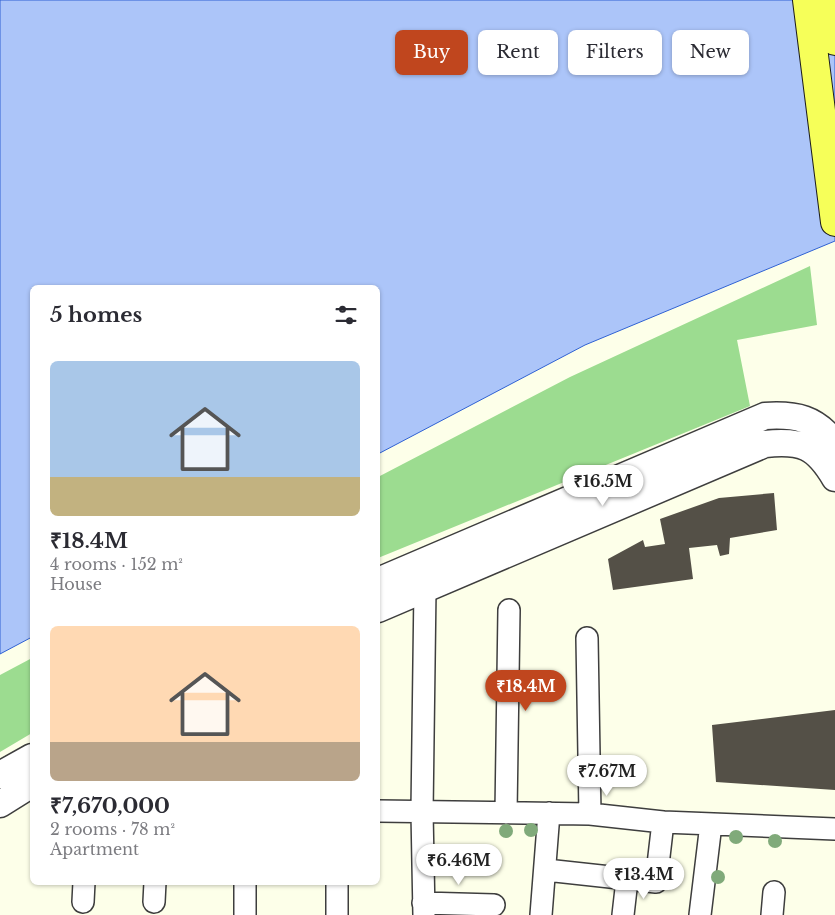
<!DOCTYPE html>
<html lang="en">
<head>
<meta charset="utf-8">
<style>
	:root { --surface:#fff; --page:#f2f2f3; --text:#2b2b33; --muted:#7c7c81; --accent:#c0461e }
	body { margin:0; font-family:"Libre Baskerville",serif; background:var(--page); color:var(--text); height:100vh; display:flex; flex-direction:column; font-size:19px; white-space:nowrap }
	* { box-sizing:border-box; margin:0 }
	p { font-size:16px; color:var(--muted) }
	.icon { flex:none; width:28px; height:28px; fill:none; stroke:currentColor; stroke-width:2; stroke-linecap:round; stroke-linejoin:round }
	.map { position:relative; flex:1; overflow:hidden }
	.panel { position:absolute; left:30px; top:285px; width:350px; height:600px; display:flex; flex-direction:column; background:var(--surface); border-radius:8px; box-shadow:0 1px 4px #0004 }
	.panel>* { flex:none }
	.guide { position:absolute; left:395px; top:30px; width:365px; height:45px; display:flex; gap:10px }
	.price { position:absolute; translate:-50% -42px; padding:0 11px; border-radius:18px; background:#fff; color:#222; font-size:16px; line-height:32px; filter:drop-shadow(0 1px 2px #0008) }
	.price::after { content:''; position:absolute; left:50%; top:30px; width:15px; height:11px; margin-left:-8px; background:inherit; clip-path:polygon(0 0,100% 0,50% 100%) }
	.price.current { background:var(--accent); color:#fff }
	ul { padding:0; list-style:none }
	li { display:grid; align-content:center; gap:10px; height:265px; padding:0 20px }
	li span { display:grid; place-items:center; height:155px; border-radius:8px; color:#555 }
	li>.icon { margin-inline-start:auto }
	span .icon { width:90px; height:90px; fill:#fffc; stroke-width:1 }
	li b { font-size:21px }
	h2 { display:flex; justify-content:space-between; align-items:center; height:60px; padding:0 20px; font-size:21px }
	.chip { padding:0 18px; border-radius:8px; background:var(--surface); box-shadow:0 1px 4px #0004; font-size:18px; line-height:45px }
	.chip.current { background:var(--accent); color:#fff }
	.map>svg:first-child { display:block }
	.forest { fill:#9cdc90 }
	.water { fill:#acc5f9; stroke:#2f61d3 }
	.building { fill:#545047 }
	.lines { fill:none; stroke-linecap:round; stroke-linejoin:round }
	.minor-casing { stroke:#3e3e3e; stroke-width:24 }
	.tertiary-casing { stroke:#3e3e3e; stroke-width:29 }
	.primary-casing { stroke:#1c1c1c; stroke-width:30 }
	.minor { stroke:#fff; stroke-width:21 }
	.tertiary { stroke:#fff; stroke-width:26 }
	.primary { stroke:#f6ff59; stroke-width:28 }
	.tree { fill:#80aa7a }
</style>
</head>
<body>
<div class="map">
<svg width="835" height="915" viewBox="0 0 835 915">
	<rect width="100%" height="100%" fill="#fdffe9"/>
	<path class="forest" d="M810,266L817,325L737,340L750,406L378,558V477L570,377Z
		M32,658V733L0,752V675Z"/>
	<path class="water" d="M0,0H835V241L585,345L378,454V288H32V637L0,654Z"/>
	<path class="building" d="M774,493L777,530L730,538L729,554L720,556L717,545L689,548L693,579L613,590L608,559L643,540L645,547L665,544L660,519L719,498Z
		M835,710V790L716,782L712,725Z"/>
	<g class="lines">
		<defs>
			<path id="minor" d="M587,638L590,814
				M378,811L590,814L663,822L835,829
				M506,813L509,610
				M546,870L656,882L663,822
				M83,902L84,882
				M154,902L155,882
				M423,903L494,905
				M245,915V882
				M337,915V882
				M424,915L422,812L425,588
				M541,915L549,813
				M623,915L627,880
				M700,915L711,824
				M772,915L774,892"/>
			<path id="tertiary" d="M378,581L765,416C796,414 816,418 835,444
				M378,609L765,444C802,440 816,446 835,478
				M0,775L32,757
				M0,804L32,784"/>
			<path id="primary" d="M807,0L835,222
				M830,0L835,41"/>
		</defs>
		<use href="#minor" class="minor-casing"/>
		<use href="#tertiary" class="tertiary-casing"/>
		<use href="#primary" class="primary-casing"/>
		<use href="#minor" class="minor"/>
		<use href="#tertiary" class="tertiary"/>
		<use href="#primary" class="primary"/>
	</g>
	<g class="tree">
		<circle cx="531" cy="830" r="7"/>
		<circle cx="506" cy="831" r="7"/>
		<circle cx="736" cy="837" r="7"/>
		<circle cx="775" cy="841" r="7"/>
		<circle cx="718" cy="877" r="7"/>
	</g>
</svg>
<b class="price" style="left:603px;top:507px">₹16.5M</b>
<b class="price current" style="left:526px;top:712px">₹18.4M</b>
<b class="price" style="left:607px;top:797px">₹7.67M</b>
<b class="price" style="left:459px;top:886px">₹6.46M</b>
<b class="price" style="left:644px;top:900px">₹13.4M</b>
<div class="guide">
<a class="chip current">Buy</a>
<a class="chip">Rent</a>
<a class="chip">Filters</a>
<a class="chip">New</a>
</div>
<section class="panel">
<h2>5 homes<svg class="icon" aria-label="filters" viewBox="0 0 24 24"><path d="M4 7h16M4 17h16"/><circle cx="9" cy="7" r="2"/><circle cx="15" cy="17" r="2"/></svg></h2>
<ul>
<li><span style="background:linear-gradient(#a9c7e8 75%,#c2b280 0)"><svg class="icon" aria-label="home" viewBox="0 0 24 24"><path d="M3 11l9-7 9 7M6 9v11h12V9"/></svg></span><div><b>₹18.4M</b><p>4 rooms · 152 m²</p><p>House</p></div></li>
<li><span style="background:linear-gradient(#ffd9b3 75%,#b9a48a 0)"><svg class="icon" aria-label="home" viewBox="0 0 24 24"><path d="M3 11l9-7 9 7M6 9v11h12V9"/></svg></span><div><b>₹7,670,000</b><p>2 rooms · 78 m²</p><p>Apartment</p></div></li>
</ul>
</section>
</div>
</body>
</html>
